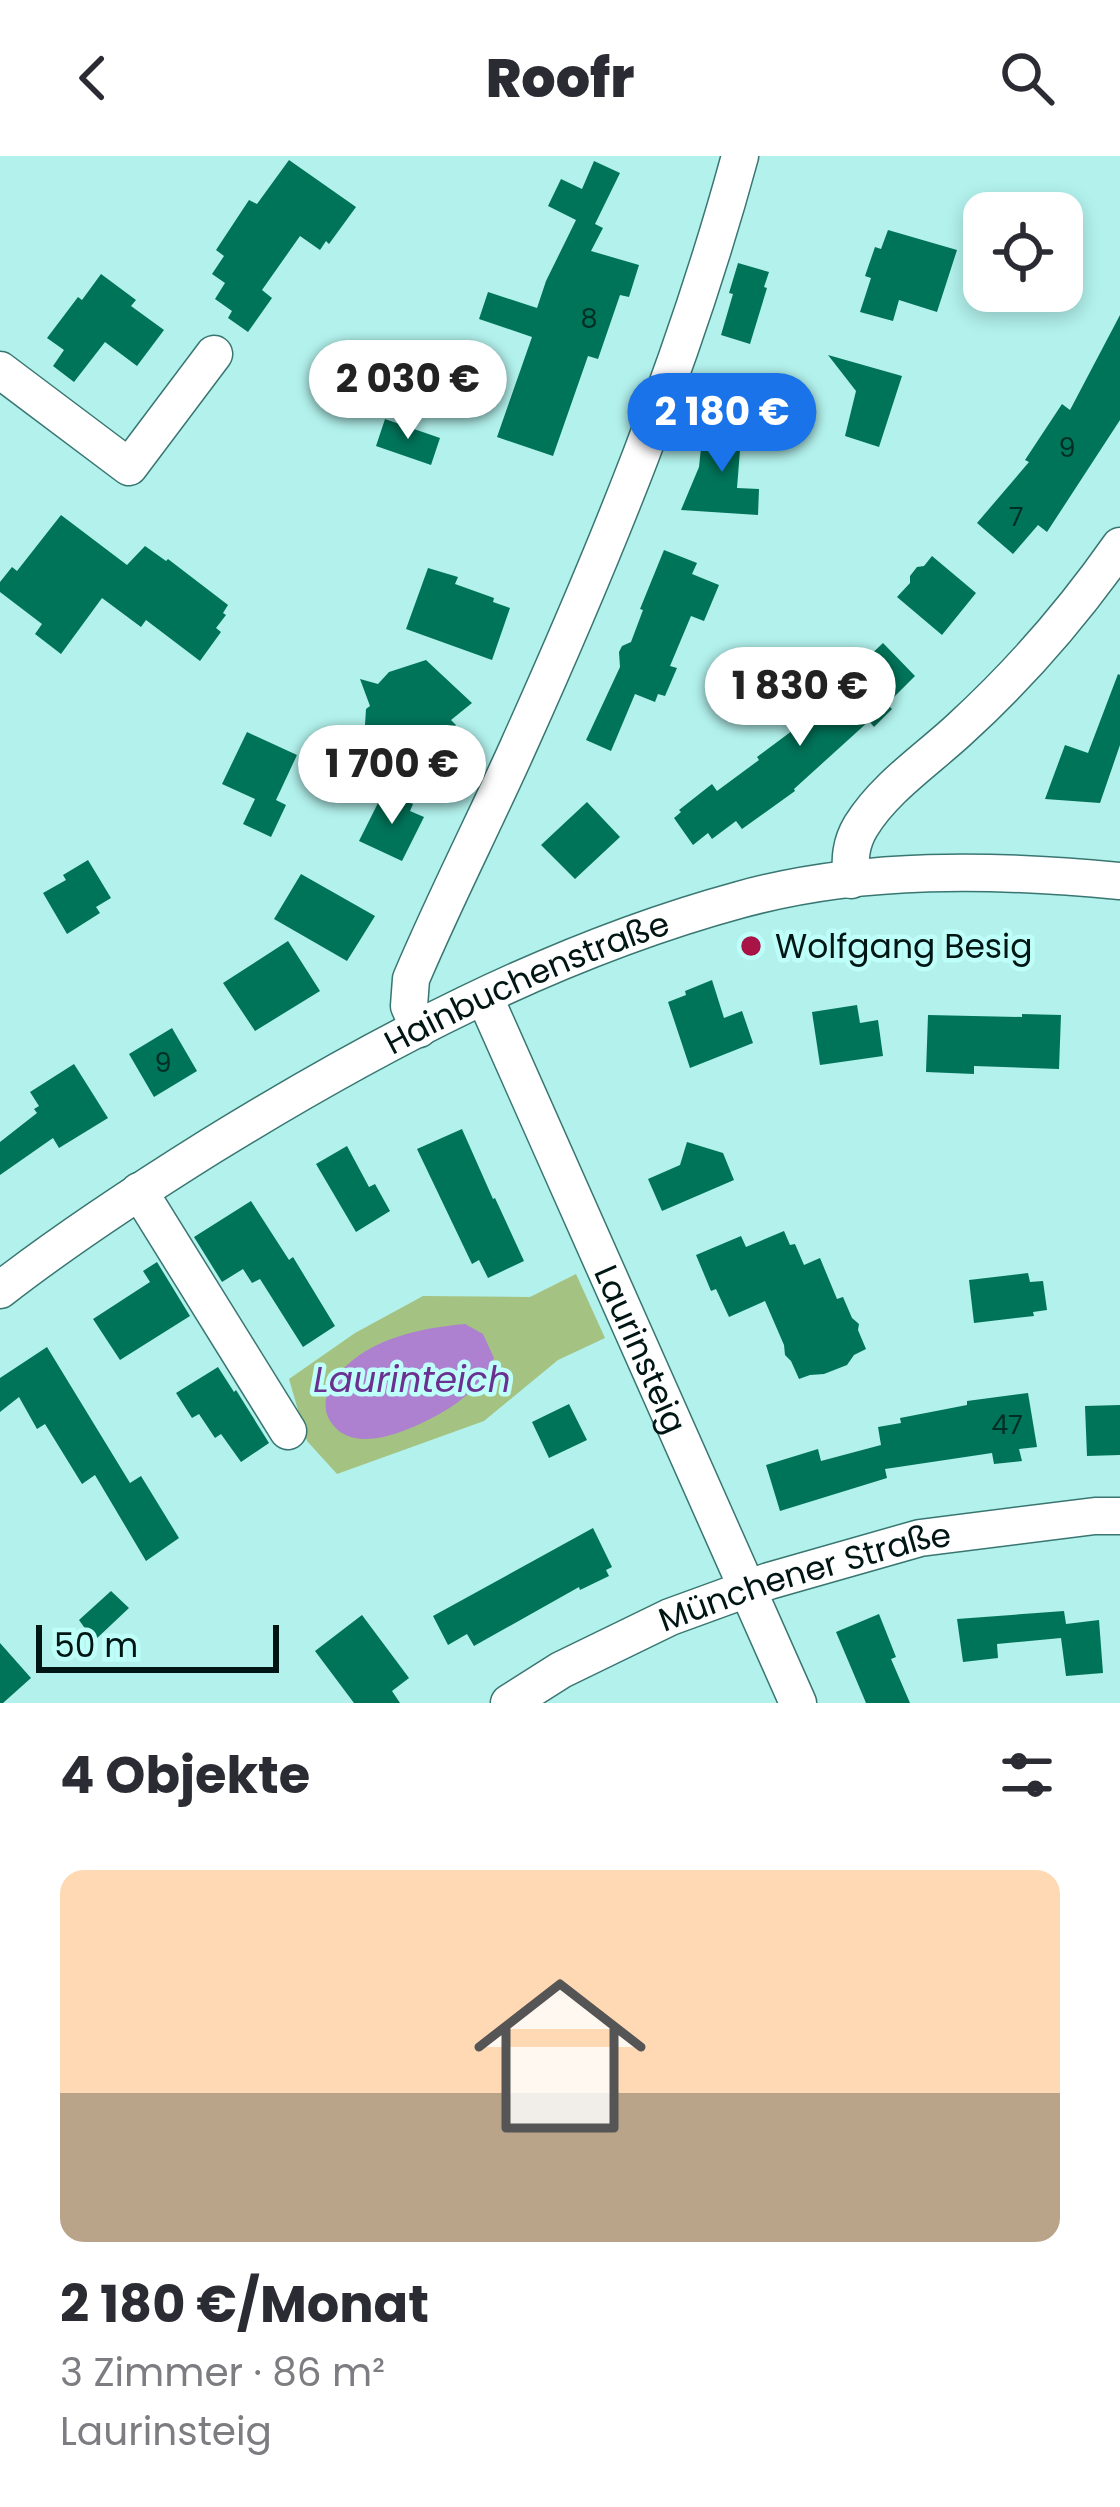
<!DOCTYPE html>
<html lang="de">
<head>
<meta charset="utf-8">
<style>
	:root { --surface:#fff; --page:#f7f7f7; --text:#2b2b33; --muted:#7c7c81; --line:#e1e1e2; --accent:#1a73e8 }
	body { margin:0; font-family:Poppins,sans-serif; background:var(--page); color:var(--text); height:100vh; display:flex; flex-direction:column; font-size:45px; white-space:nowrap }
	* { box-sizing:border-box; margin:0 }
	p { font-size:39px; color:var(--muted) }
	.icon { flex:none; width:66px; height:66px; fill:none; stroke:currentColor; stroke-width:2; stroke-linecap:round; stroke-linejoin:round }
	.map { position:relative; height:1547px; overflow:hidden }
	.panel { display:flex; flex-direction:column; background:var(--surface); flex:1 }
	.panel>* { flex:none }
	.controls { position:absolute; left:963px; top:36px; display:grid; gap:24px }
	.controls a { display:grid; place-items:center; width:120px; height:120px; border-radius:24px; background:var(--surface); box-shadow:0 6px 18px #0003; font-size:60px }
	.scale { position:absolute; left:36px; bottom:30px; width:243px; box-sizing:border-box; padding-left:12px; border:6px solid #001614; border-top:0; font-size:33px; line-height:42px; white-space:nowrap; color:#001614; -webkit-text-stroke:9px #bffff9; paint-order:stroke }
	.price { position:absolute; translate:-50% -102px; padding:0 27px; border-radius:42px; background:#fff; color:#222; font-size:39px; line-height:78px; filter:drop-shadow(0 3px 6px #0008) }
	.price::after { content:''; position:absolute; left:50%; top:72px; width:36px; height:27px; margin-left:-18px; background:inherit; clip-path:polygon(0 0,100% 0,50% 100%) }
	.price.active { background:var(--accent); color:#fff }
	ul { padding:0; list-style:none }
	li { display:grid; align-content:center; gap:24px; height:636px; padding:0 60px }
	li+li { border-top:3px solid var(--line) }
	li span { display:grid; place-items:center; height:372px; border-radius:24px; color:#555 }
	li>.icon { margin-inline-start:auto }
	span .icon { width:216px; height:216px; fill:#fffc; stroke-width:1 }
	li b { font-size:51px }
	h2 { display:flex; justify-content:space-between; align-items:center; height:144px; padding:0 60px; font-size:51px }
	header { display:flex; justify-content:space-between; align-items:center; height:156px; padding:0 60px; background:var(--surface); font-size:54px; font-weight:800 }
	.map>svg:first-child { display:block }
	.green { fill:#a4c383 }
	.water { fill:#ad80d0 }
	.building { fill:#007459 }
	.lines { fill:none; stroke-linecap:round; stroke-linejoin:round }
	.minor-casing { stroke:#397672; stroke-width:39 }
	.minor { stroke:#fff; stroke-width:36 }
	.poi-dot { fill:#a91446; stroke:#bffff9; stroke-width:4.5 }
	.labels { text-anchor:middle; stroke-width:9; stroke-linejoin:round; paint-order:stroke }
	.number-label { font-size:27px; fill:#002e25 }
	.poi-label { font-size:33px; fill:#001614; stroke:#bffff9; text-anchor:start }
	.street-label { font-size:33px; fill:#001614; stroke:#bffff9 }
	.water-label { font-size:36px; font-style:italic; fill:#6b3190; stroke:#bffff9 }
</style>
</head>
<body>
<header><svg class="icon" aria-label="back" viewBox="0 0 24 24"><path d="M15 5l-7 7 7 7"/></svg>Roofr<svg class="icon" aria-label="search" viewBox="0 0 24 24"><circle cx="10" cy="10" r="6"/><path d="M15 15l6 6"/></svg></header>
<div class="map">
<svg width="1120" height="1547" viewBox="0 0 1120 1547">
	<rect width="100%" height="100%" fill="#b2f1ec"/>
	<path class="green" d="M576,1118L605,1182L558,1204L484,1265L337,1318L307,1285L289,1223L355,1177L423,1140L530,1141Z"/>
	<path class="water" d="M465,1168L483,1178L494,1202C481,1231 457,1250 428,1264C400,1278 347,1300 328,1261C323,1250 326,1236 333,1226C360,1184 419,1172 465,1168Z"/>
	<path class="building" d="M289,4L356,51L329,88L326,85L320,94L300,80L262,134L272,142L248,176L228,162L232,155L215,143L225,127L212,118L224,100L216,94L249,44L257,48Z
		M594,5L620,17L595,68L603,72L591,95L639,109L629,141L620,139L598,203L588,200L553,300L497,281L532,181L479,163L488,136L537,152L546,125L576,64L548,50L561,23L582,33Z
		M888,74L957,94L937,156L899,144L893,165L860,156L871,122L865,120L875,91L881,93Z
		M738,107L769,116L764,131L767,132L750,188L721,179L733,138L729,137Z
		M101,118L136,144L131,150L164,174L137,210L105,186L74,226L53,210L64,194L47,182L78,141L82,144Z
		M1120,159V264L1047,376L1038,369L1013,398L977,367L1029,306L1025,304L1062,248L1070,254Z
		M828,199L902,220L879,291L845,280L856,235Z
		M719,261L749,272L740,294L737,332L759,333L758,359L681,354L699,311L701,292H707Z
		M385,263L440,282L431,309L376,290Z
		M61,359L127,409L145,390L166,405L168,403L228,449L223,457L226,459L216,472L221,476L200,505L146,464L141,471L102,442L61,498L35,478L42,468L0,436V426L12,411L17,415Z
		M664,394L697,407L692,418L719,429L704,465L691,460L670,510L677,512L665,540L658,538L655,546L635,538L611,595L586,584L620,511L619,496L622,490L631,486L643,454L640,453Z
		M932,400L976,437L942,479L897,441L910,427V420L917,411L924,410Z
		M428,412L458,421L455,428L494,442L493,446L510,452L492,504L406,473Z
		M883,487L915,520L887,548L892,553L874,571L869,565L794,633L795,635L742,673L736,665L712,683L708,677L693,689L674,662L681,656L679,654L712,628L717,635L759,604L757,601L808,563L806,560Z
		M426,504L472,547L451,564L456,569L450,575L449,585H444L441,610L375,618L390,590L375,584L365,569L366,553L370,550L360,523L378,528L389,516Z
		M1118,518L1120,519V589L1100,647L1045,643L1065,589L1088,597Z
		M247,576L297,599L276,644L286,649L271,681L243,668L255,643L222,628Z
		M384,635L413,648L410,655L424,661L402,705L359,685Z
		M587,646L620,681L575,723L541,689Z
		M88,704L111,742L96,751L100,757L67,778L43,737L66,724L63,719Z
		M301,718L375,760L347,805L274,763Z
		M288,785L320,835L255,875L223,827Z
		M712,824L724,862L742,855L753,887L690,912L668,846L686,839L685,835Z
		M857,849L860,867L878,864L883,900L820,909L812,856Z
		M1022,858L1061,859L1059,913L974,910V918L926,916L928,859L1022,861Z
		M172,872L197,915L154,941L129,898Z
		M74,908L108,962L59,992L53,982L0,1019V986L37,957L34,953L39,950L30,936Z
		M462,973L493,1043L495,1042L524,1105L488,1122L479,1104L472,1108L417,993Z
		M687,986L723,997L734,1024L662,1055L648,1023L680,1009Z
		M347,990L369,1031L375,1028L390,1055L356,1076L316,1008Z
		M251,1045L289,1104L293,1101L335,1170L303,1191L260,1123L252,1127L243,1113L222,1126L194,1081Z
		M784,1075L790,1089L795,1088L804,1109L820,1102L837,1143L843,1141L852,1162L859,1168L858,1174L866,1193L854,1199L847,1209L824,1218L810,1219L799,1223L791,1205L785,1199L784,1189L765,1145L729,1161L716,1133L711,1135L696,1099L741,1080L746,1091Z
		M157,1106L190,1160L120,1204L93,1163L150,1126L143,1115Z
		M1028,1117L1030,1126L1043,1125L1047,1154L1033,1156L1034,1160L974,1167L969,1124Z
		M47,1191L130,1327L141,1320L179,1382L146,1405L95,1319L82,1328L45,1268L37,1273L19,1241L0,1256V1222Z
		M218,1211L234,1236L236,1234L269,1287L241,1306L221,1278L215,1282L199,1258L192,1262L176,1237Z
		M1028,1237L1037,1291L1019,1293L1022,1305L994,1308L992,1297L885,1313L887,1322L780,1355L766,1309L818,1293L821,1305L881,1289L878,1271L901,1267L900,1262L967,1249V1245Z
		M569,1248L587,1284L549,1302L532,1266Z
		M1120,1249V1299L1087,1300L1085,1250Z
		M593,1372L612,1411L606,1414L609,1420L580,1434L579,1431L474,1490L467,1478L448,1489L433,1460Z
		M111,1435L129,1452L94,1485L79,1464Z
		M1064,1455L1066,1468L1099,1464L1103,1517L1066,1520L1061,1482L997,1488L998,1502L963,1506L957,1463Z
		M879,1458L896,1501L891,1503L910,1547H866L836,1476Z
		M362,1459L409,1522L392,1535L400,1547H354L315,1495Z
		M0,1487L31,1522L3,1547H0Z"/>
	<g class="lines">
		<defs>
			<g id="minor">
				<path d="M0,214L129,311L214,198"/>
				<path d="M851,724C850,703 850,688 861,670C885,631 928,603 961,572C1021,517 1073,457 1120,390"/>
				<path id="s1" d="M485,842L798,1547"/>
				<path d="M419,873L409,850L411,823C444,745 483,669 518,591C604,400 685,203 740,0"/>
				<path d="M139,1035L288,1275"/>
				<path id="s2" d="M0,1134C67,1082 139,1035 211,990C375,889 552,795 739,744C861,710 995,713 1120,725"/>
				<path id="s3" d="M509,1547L561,1514L670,1461L769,1425L920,1382L1095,1360H1120"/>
			</g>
		</defs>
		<use href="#minor" class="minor-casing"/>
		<use href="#minor" class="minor"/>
	</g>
	<circle class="poi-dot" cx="751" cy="790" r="12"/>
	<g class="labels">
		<g class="number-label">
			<text x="589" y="172">8</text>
			<text x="1067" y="301">9</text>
			<text x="1016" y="370">7</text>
			<text x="163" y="916">9</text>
			<text x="1007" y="1278">47</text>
		</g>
		<g class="poi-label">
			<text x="775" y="802">Wolfgang Besig</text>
		</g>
		<g class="street-label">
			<text dy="12" stroke="none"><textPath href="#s2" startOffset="612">Hainbuchenstraße</textPath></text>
			<text dy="12" stroke="none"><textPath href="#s1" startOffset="384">Laurinsteig</textPath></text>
			<text dy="12" stroke="none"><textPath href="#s3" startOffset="324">Münchener Straße</textPath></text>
		</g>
		<g class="water-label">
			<text x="412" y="1236">Laurinteich</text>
		</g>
	</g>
</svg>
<div class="controls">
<a><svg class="icon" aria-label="locate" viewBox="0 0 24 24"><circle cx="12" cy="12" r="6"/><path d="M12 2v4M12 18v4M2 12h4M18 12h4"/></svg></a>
</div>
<div class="scale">50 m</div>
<b class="price" style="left:408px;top:286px">2 030 €</b>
<b class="price active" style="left:722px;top:319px">2 180 €</b>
<b class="price" style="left:800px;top:593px">1 830 €</b>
<b class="price" style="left:392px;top:671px">1 700 €</b>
</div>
<section class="panel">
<h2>4 Objekte<svg class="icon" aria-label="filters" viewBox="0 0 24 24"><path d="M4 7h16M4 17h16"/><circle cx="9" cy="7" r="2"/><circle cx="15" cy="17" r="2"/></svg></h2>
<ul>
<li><span style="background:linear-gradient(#ffd9b3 60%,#b9a48a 0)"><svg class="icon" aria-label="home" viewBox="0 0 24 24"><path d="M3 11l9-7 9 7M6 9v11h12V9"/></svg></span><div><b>2 180 €/Monat</b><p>3 Zimmer · 86 m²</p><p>Laurinsteig</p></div></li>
</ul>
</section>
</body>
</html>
